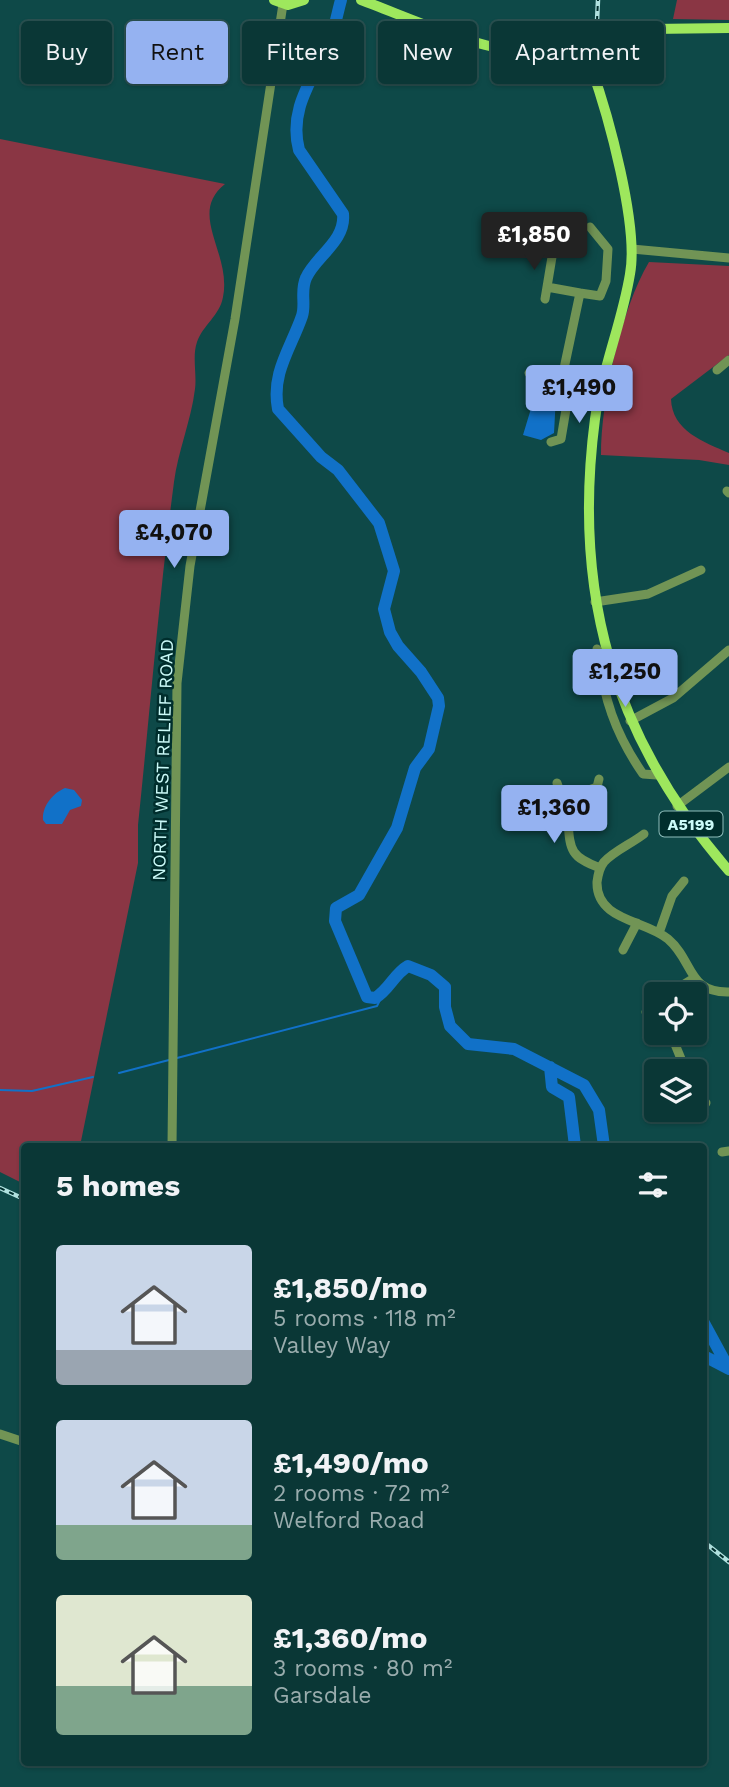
<!DOCTYPE html>
<html lang="en">
<head>
<meta charset="utf-8">
<style>
	:root { --surface:#0a3736; --page:#133f3e; --text:#f1f3f6; --muted:#99acad; --line:#2a5151; --accent:#95b2f1 }
	body { margin:0; font-family:"Work Sans",sans-serif; background:var(--page); color:var(--text); height:100vh; display:flex; flex-direction:column; font-size:26px; white-space:nowrap }
	* { box-sizing:border-box; margin:0 }
	p { font-size:23px; color:var(--muted) }
	.icon { flex:none; width:38px; height:38px; fill:none; stroke:currentColor; stroke-width:2; stroke-linecap:round; stroke-linejoin:round }
	.map { position:relative; flex:1; overflow:hidden }
	.sheet { position:absolute; left:21px; top:1143px; width:686px; height:623px; display:flex; flex-direction:column; background:var(--surface); border-radius:7px; box-shadow:0 2px 5px #0004,0 0 0 2px var(--line) }
	.sheet>* { flex:none }
	.top-card { position:absolute; left:21px; top:21px; width:688px; height:63px; display:flex; gap:14px }
	.controls { position:absolute; left:644px; top:982px; display:grid; gap:14px }
	.controls a { display:grid; place-items:center; width:63px; height:63px; border-radius:7px; background:var(--surface); box-shadow:0 2px 5px #0004,0 0 0 2px var(--line); font-size:35px }
	.price { position:absolute; translate:-50% -60px; padding:0 16px; border-radius:7px; background:var(--accent); color:#111; font-size:23px; line-height:46px; filter:drop-shadow(0 2px 4px #0008) }
	.price::after { content:''; position:absolute; left:50%; top:42px; width:21px; height:16px; margin-left:-10px; background:inherit; clip-path:polygon(0 0,100% 0,50% 100%) }
	.price.selected { background:#222; color:#fff }
	ul { padding:0; list-style:none }
	li { display:flex; align-items:center; gap:21px; height:175px; padding:0 35px }
	li span { display:grid; place-items:center; flex:none; width:196px; height:140px; border-radius:7px; color:#555 }
	li>.icon { margin-inline-start:auto }
	span .icon { width:84px; height:84px; fill:#fffc; stroke-width:1 }
	li b { font-size:30px }
	h2 { display:flex; justify-content:space-between; align-items:center; height:84px; padding:0 35px; font-size:30px }
	.chip { padding:0 24px; border-radius:7px; background:var(--surface); box-shadow:0 2px 5px #0004,0 0 0 2px var(--line); font-size:24px; line-height:63px }
	.chip.selected { background:var(--accent); color:#111 }
	.map>svg:first-child { display:block }
	.green { fill:#8a3644 }
	.water { fill:#1171c8 }
	.lines { fill:none; stroke-linecap:round; stroke-linejoin:round }
	.stream { stroke:#1171c8; stroke-width:2 }
	.river { stroke:#1171c8; stroke-width:12 }
	.minor { stroke:#719455; stroke-width:9 }
	.major { stroke:#9ee75d; stroke-width:10 }
	.rail-casing { stroke:#b0e1df; stroke-width:4.5 }
	.rail { stroke:#002e2d; stroke-width:2; stroke-dasharray:5; stroke-linecap:butt }
	.labels { text-anchor:middle; stroke-width:5; stroke-linejoin:round; paint-order:stroke }
	.shield { fill:#002e2d; stroke:#8fbebc; stroke-width:2 }
	.shield-label { font-size:16px; font-weight:bold; fill:#ccfbf9 }
	.street-label { font-size:18px; fill:#ccfbf9; stroke:#002e2d }
</style>
</head>
<body>
<div class="map">
<svg width="729" height="1787" viewBox="0 0 729 1787">
	<rect width="100%" height="100%" fill="#0e4948"/>
	<path class="green" d="M677,0H729V20L673,19Z
		M0,139L225,184C187,214 232,253 223,297C220,315 203,325 197,342C192,356 197,375 195,389C191,421 178,451 174,482C159,596 150,711 138,825V863L80,1146H24V1184L0,1172Z
		M649,262L729,266V355L671,399C672,431 704,442 729,453V465L699,460L601,455C601,400 621,309 649,262Z"/>
	<path class="water" d="M536,392L556,396L554,433L541,440L523,435Z
		M65,788L74,790L82,800L81,806L70,810L62,824H46L43,820C42,806 53,793 65,788Z"/>
	<g class="lines">
		<path class="stream" d="M177,1058L377,1006L383,994
			M119,1073L169,1060
			M0,1090L32,1091L93,1077"/>
		<path class="river" d="M341,0C337,14 335,29 329,42C314,78 288,108 299,150L343,214C346,241 315,257 306,278C300,291 306,304 302,316C291,348 271,373 278,409L321,457L338,470L379,523L394,571L384,609L390,632L398,646L421,672L438,698L439,706L429,749L415,768L397,828L359,895L336,908L335,921L367,997L375,998C389,990 394,974 408,966L431,975L445,987V1007L450,1026L468,1044L514,1049L584,1085L599,1110L604,1146
			M550,1067L552,1087L569,1097L575,1146
			M704,1323L729,1369
			M704,1356L729,1369"/>
		<path class="minor" d="M590,227L608,249L606,281L600,296L580,293L562,378L601,385
			M632,249L729,258
			M547,287L580,293
			M545,299L553,251
			M717,370L729,360
			M529,373L562,378
			M551,442L561,439L571,380
			M727,491L729,493
			M595,602L648,594L701,570
			M597,649C604,698 614,732 643,774L657,775
			M630,721L673,698L729,650
			M557,783C561,795 567,809 568,822C570,851 571,857 600,868
			M562,800L597,787L599,779
			M677,806L729,767
			M644,834C631,844 614,851 604,862C599,868 598,875 597,882C596,921 646,920 668,939C694,961 687,993 729,992
			M659,933L672,896L684,881
			M623,950L637,923
			M668,994L694,978
			M646,1012L656,1004
			M670,1032L686,1071
			M695,1090L706,1103
			M172,1146L177,683L190,566L235,319L283,4
			M722,1152L729,1151
			M0,1434L24,1442"/>
		<path class="major" d="M274,0L288,5L304,0
			M361,0C414,19 513,68 569,49
			M569 50a17 17 0 1 1 34 0a17 17 0 1 1-34 0Z
			M601,41L651,29L729,28
			M591,67C608,114 639,226 630,274C622,323 602,369 595,419C572,594 613,737 729,871"/>
		<defs>
			<path id="rail" d="M597,21L598,0
				M0,1188L24,1199
				M704,1542L729,1562"/>
		</defs>
		<use href="#rail" class="rail-casing"/>
		<use href="#rail" class="rail"/>
	</g>
	<g class="labels">
		<rect class="shield" x="659.5" y="811.5" width="63" height="25" rx="5"/>
		<g class="shield-label">
			<text x="691" y="830">A5199</text>
		</g>
		<g class="street-label">
			<text transform="translate(163 760) rotate(-88)" y="6">NORTH WEST RELIEF ROAD</text>
		</g>
	</g>
</svg>
<div class="controls">
<a><svg class="icon" aria-label="locate" viewBox="0 0 24 24"><circle cx="12" cy="12" r="6"/><path d="M12 2v4M12 18v4M2 12h4M18 12h4"/></svg></a>
<a><svg class="icon" aria-label="layers" viewBox="0 0 24 24"><path d="M12 4l9 5-9 5-9-5zM3 14l9 5 9-5"/></svg></a>
</div>
<b class="price selected" style="left:534px;top:272px">£1,850</b>
<b class="price" style="left:579px;top:425px">£1,490</b>
<b class="price" style="left:174px;top:570px">£4,070</b>
<b class="price" style="left:625px;top:709px">£1,250</b>
<b class="price" style="left:554px;top:845px">£1,360</b>
<div class="top-card">
<a class="chip">Buy</a>
<a class="chip selected">Rent</a>
<a class="chip">Filters</a>
<a class="chip">New</a>
<a class="chip">Apartment</a>
</div>
<section class="sheet">
<h2>5 homes<svg class="icon" aria-label="filters" viewBox="0 0 24 24"><path d="M4 7h16M4 17h16"/><circle cx="9" cy="7" r="2"/><circle cx="15" cy="17" r="2"/></svg></h2>
<ul>
<li><span style="background:linear-gradient(#c9d6e8 75%,#9aa5b1 0)"><svg class="icon" aria-label="home" viewBox="0 0 24 24"><path d="M3 11l9-7 9 7M6 9v11h12V9"/></svg></span><div><b>£1,850/mo</b><p>5 rooms · 118 m²</p><p>Valley Way</p></div></li>
<li><span style="background:linear-gradient(#c9d6e8 75%,#7fa58c 0)"><svg class="icon" aria-label="home" viewBox="0 0 24 24"><path d="M3 11l9-7 9 7M6 9v11h12V9"/></svg></span><div><b>£1,490/mo</b><p>2 rooms · 72 m²</p><p>Welford Road</p></div></li>
<li><span style="background:linear-gradient(#dfe7d0 65%,#7fa58c 0)"><svg class="icon" aria-label="home" viewBox="0 0 24 24"><path d="M3 11l9-7 9 7M6 9v11h12V9"/></svg></span><div><b>£1,360/mo</b><p>3 rooms · 80 m²</p><p>Garsdale</p></div></li>
</ul>
</section>
</div>
</body>
</html>
